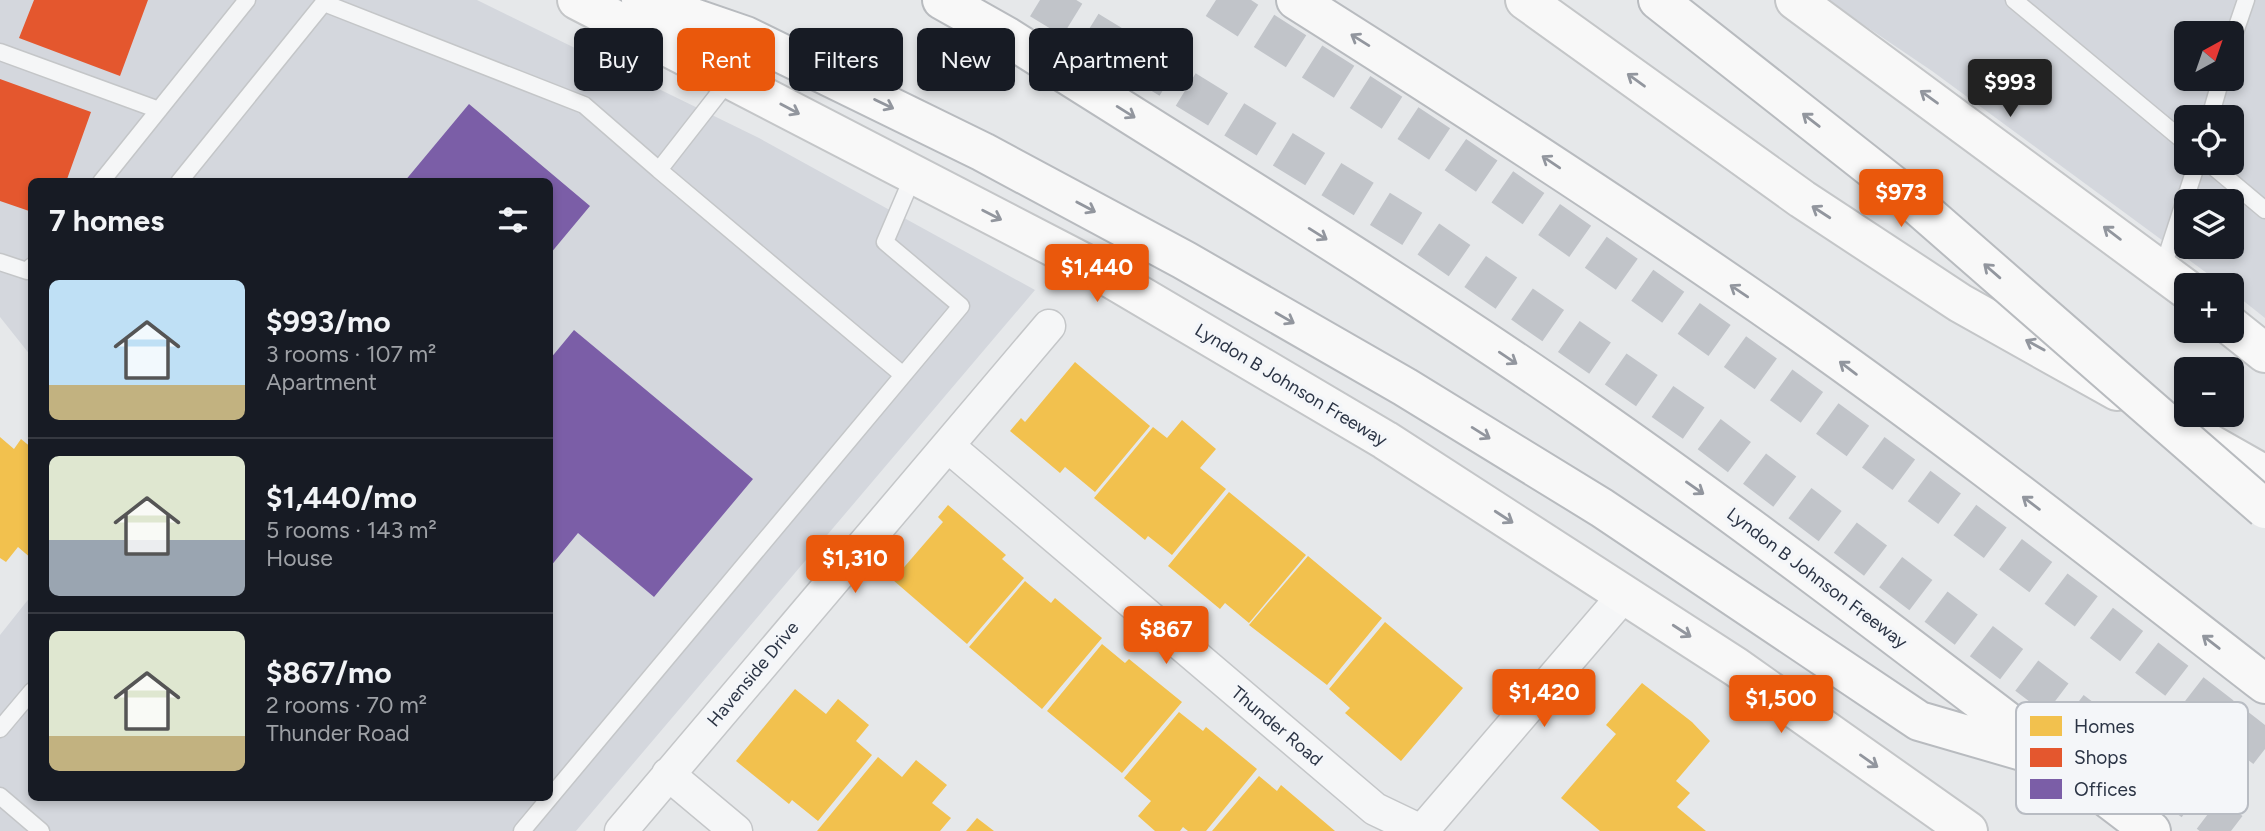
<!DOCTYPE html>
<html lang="en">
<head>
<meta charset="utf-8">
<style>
	:root { --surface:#171b24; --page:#20242c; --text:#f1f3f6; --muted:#9ea1a6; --line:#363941; --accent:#ea580c }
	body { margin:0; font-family:Figtree,sans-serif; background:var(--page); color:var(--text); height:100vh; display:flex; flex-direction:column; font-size:26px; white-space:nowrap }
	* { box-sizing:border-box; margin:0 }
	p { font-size:23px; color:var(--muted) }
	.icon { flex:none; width:38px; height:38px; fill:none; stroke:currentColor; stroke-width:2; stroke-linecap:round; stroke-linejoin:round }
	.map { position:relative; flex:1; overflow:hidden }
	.drawer { position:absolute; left:28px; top:178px; width:525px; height:623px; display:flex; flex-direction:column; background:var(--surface); border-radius:10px; box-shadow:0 4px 10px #0003 }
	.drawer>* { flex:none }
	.guide { position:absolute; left:574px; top:28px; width:665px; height:63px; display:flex; gap:14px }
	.needle { width:46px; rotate:40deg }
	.buttons { position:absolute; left:2174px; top:21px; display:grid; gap:14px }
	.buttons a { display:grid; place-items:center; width:70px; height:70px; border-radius:10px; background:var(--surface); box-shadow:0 4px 10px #0003; font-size:35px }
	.price { position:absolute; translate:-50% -60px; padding:0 16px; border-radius:7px; background:var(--accent); color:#fff; font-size:23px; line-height:46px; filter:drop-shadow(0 2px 4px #0008) }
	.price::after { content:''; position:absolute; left:50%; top:42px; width:21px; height:16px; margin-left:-10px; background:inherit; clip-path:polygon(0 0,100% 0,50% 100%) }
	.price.selected { background:#222; color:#fff }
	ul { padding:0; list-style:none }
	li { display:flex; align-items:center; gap:21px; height:175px; padding:0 21px }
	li+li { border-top:2px solid var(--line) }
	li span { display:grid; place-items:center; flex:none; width:196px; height:140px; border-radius:10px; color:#555 }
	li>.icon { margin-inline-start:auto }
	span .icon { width:84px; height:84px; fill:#fffc; stroke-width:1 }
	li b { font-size:30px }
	h2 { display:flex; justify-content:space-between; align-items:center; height:84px; padding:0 21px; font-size:30px }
	.tag { padding:0 24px; border-radius:10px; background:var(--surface); box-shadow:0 4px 10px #0003; font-size:24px; line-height:63px }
	.tag.selected { background:var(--accent); color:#fff }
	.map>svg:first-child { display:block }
	.built { fill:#d4d7dd; fill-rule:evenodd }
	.homes { fill:#f2c14e }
	.shops { fill:#e4572e }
	.offices { fill:#7b5ea7 }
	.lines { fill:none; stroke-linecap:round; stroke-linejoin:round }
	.motorway-tunnel { stroke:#c1c4c9; stroke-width:38; stroke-dasharray:38 19; stroke-linecap:butt }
	.service-casing { stroke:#c4c6c8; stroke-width:19 }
	.minor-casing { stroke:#c4c6c8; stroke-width:35 }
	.secondary-casing { stroke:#c4c6c8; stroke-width:42 }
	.motorway-casing { stroke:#b8bbbf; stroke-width:42 }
	.service { stroke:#f5f6f7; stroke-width:16 }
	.minor { stroke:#f5f6f7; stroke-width:32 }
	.secondary { stroke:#f8f8f8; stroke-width:38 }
	.motorway { stroke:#f8f8f8; stroke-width:38 }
	.motorway-bridge-casing { stroke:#b8bbbf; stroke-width:42; stroke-linecap:butt }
	.motorway-bridge { stroke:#f8f8f8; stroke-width:38 }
	.oneway { stroke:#92969e }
	.labels { text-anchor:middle; stroke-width:7; stroke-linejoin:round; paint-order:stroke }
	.street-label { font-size:18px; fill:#2b3445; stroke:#f4f6f9 }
	.key { fill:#f4f6f9; stroke:#b8bcc3; stroke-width:2 }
	.key-label { font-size:19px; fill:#2b3445 }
</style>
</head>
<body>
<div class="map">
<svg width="2265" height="831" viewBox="0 0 2265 831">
	<rect width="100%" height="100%" fill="#e6e8ea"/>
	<path class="built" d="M0,0H477L759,138L1035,290L576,831H0V635L31,596L32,798H550V182H32L31,356L0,317Z
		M1827,0H2265V318L2231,291V285H2223L1932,71ZM2186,33H2231V79H2186ZM2186,117H2231V163H2186ZM2186,201H2231V247H2186Z"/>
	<path class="homes" d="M1075,362L1150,426L1095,492L1065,467L1060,473L1010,431L1021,418L1025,422Z
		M1182,420L1216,449L1200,468L1226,489L1172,555L1148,536L1145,540L1094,498L1153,427L1167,438Z
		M0,437L14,449L21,439L32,448V559L18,547L6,562L0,558Z
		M1229,492L1306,555L1249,623L1225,603L1220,609L1168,566Z
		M948,505L1006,555L1002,559L1024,578L967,644L893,580L943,522L938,517Z
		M1308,556L1382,618L1327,685L1249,625Z
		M1025,581L1051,603L1055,598L1102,638L1042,709L969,647Z
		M1385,622L1463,688L1401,761L1345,713L1350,708L1329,689Z
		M1102,644L1125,663L1129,659L1182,702L1122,773L1047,711Z
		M1642,683L1692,722L1710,741L1676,781L1690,793L1677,807L1706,831H1600L1561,798L1616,734L1606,725Z
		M795,689L826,714L838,699L869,725L856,741L872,755L818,821L792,800L789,804L736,761Z
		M1179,712L1203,731L1206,727L1257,769L1206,831H1188L1183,827L1180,831H1155L1138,816L1151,801L1124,778Z
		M878,757L902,777L916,760L947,785L932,803L951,818L940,831H817Z
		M1259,776L1277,791L1281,785L1335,831H1212Z
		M977,818L994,831H966Z"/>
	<path class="shops" d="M34,0H148L120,76L19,38Z
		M0,79L91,112L66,182H32V212L0,201Z"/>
	<path class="offices" d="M469,104L590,206L550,254V182H404Z
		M574,330L753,479L654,597L578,533L550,567V359Z"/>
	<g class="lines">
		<path class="motorway-tunnel" d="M1040,0L1424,236L1705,431L2231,831
			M1216,0C1307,59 1399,115 1488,177C1752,360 2011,551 2265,749"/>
		<defs>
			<path id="service" d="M2014,0L2186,143
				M324,3L584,105L659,170L730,79
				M2231,44L2246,0
				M0,52L159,110
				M2210,117L2221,79
				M2209,163L2265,210
				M659,170L903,375
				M101,182L247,0
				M179,182L326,0
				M0,262L27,271L32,266
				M2162,270L2197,163
				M0,729L32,691
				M0,796L41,831
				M522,831L961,306L885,242L914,174"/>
			<path id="minor" d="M948,446L1375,809L1421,831
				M668,774L736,831
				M621,831L1049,326
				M1422,831L1625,594"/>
			<path id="secondary" d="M577,0L1090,266L1385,440L1736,667L1968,831
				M1525,0L1802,199L1960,303L2117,391
				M1795,0L2186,289
				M2231,326L2265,353
				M2191,433L2265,475"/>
			<path id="motorway" d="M641,0L746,36L983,152L1184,260L1405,387L1602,508L1919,721L2060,762
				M942,0L1006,36C1201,160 1399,280 1589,412C1781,546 1965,690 2151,831
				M1296,0C1464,106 1631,214 1794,328C1955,441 2109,563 2265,684
				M1658,0L1903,193"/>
		</defs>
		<use href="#service" class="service-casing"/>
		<use href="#minor" class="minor-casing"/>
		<use href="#secondary" class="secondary-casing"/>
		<use href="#motorway" class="motorway-casing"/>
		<use href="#service" class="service"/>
		<use href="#minor" class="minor"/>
		<use href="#secondary" class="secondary"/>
		<use href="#motorway" class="motorway"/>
		<defs>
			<path id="motorway-bridge" d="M1903,193L2265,509"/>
		</defs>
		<use href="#motorway-bridge" class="motorway-bridge-casing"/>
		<use href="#motorway-bridge" class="motorway-bridge"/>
	</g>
	<defs><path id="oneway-shaft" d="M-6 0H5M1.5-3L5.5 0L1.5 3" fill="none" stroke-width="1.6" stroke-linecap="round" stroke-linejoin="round" transform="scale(1.75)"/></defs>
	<g class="oneway">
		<use href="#oneway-shaft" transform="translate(1360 40) rotate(-148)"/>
		<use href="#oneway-shaft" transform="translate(1636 80) rotate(-144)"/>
		<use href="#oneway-shaft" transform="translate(1929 97) rotate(-144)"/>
		<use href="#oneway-shaft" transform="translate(884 104) rotate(26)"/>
		<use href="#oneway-shaft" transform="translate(790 109) rotate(28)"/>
		<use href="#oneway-shaft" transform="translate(1126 112) rotate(32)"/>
		<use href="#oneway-shaft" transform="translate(1811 120) rotate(-142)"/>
		<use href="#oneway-shaft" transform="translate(1551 162) rotate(-146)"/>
		<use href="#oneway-shaft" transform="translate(1086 207) rotate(28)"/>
		<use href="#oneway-shaft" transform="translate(1821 212) rotate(-147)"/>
		<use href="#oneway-shaft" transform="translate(992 215) rotate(27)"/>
		<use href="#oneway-shaft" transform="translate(2112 233) rotate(-143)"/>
		<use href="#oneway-shaft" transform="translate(1318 234) rotate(32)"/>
		<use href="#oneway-shaft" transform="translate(1992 271) rotate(-139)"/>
		<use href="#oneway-shaft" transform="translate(1739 291) rotate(-146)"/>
		<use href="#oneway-shaft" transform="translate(1285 318) rotate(30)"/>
		<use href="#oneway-shaft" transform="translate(2035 345) rotate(-151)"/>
		<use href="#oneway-shaft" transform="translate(1508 358) rotate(34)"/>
		<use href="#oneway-shaft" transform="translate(1848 368) rotate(-143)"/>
		<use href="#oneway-shaft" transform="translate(1481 433) rotate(32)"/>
		<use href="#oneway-shaft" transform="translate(1695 488) rotate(35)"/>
		<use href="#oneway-shaft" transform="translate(2031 503) rotate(-143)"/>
		<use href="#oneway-shaft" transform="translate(1504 517) rotate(33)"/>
		<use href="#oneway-shaft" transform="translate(1682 631) rotate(33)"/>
		<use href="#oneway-shaft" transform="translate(2211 642) rotate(-142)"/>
		<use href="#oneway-shaft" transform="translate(1869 761) rotate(35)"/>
	</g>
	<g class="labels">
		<g class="street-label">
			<text transform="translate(1291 385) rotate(31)" y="6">Lyndon B Johnson Freeway</text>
			<text transform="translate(1817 578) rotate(37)" y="6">Lyndon B Johnson Freeway</text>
			<text transform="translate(753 674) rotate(-50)" y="6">Havenside Drive</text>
			<text transform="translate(1277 726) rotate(40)" y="6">Thunder Road</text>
		</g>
	</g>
	<rect x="2016" y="702" width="232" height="112" rx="10" class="key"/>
	<rect x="2030" y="716" width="32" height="20" fill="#f2c14e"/>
	<rect x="2030" y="748" width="32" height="19" fill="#e4572e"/>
	<rect x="2030" y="779" width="32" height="20" fill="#7b5ea7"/>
	<g class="key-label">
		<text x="2074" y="733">Homes</text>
		<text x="2074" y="764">Shops</text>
		<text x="2074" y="796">Offices</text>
	</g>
</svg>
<div class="buttons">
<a><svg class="needle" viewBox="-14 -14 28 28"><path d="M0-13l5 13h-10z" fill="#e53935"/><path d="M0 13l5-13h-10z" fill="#9ea1a6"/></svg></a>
<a><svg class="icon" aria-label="locate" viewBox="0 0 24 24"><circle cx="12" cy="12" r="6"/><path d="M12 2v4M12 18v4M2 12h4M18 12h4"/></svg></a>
<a><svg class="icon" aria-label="layers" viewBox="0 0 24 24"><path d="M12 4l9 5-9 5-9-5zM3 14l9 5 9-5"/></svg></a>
<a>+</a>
<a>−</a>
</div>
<b class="price selected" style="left:2010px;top:119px">$993</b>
<b class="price" style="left:1901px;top:229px">$973</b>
<b class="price" style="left:1097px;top:304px">$1,440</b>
<b class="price" style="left:855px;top:595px">$1,310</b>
<b class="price" style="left:1166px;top:666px">$867</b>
<b class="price" style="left:1544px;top:729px">$1,420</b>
<b class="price" style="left:1781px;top:735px">$1,500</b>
<div class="guide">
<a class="tag">Buy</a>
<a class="tag selected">Rent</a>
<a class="tag">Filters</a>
<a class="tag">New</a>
<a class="tag">Apartment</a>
</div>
<section class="drawer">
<h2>7 homes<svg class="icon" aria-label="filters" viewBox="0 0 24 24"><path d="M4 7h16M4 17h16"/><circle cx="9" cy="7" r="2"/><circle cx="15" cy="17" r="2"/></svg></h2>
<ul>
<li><span style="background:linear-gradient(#bfe0f5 75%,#c2b280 0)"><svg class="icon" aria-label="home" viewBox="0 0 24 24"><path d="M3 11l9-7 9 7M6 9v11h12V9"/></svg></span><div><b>$993/mo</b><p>3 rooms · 107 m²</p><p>Apartment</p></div></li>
<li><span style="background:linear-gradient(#dfe7d0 60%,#9aa5b1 0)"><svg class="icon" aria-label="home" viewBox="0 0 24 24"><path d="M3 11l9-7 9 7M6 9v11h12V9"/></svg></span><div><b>$1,440/mo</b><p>5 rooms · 143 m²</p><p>House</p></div></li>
<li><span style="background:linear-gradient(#dfe7d0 75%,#c2b280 0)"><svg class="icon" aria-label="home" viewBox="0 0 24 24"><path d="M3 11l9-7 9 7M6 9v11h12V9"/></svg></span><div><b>$867/mo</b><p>2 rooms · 70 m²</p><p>Thunder Road</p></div></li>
</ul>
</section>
</div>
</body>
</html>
